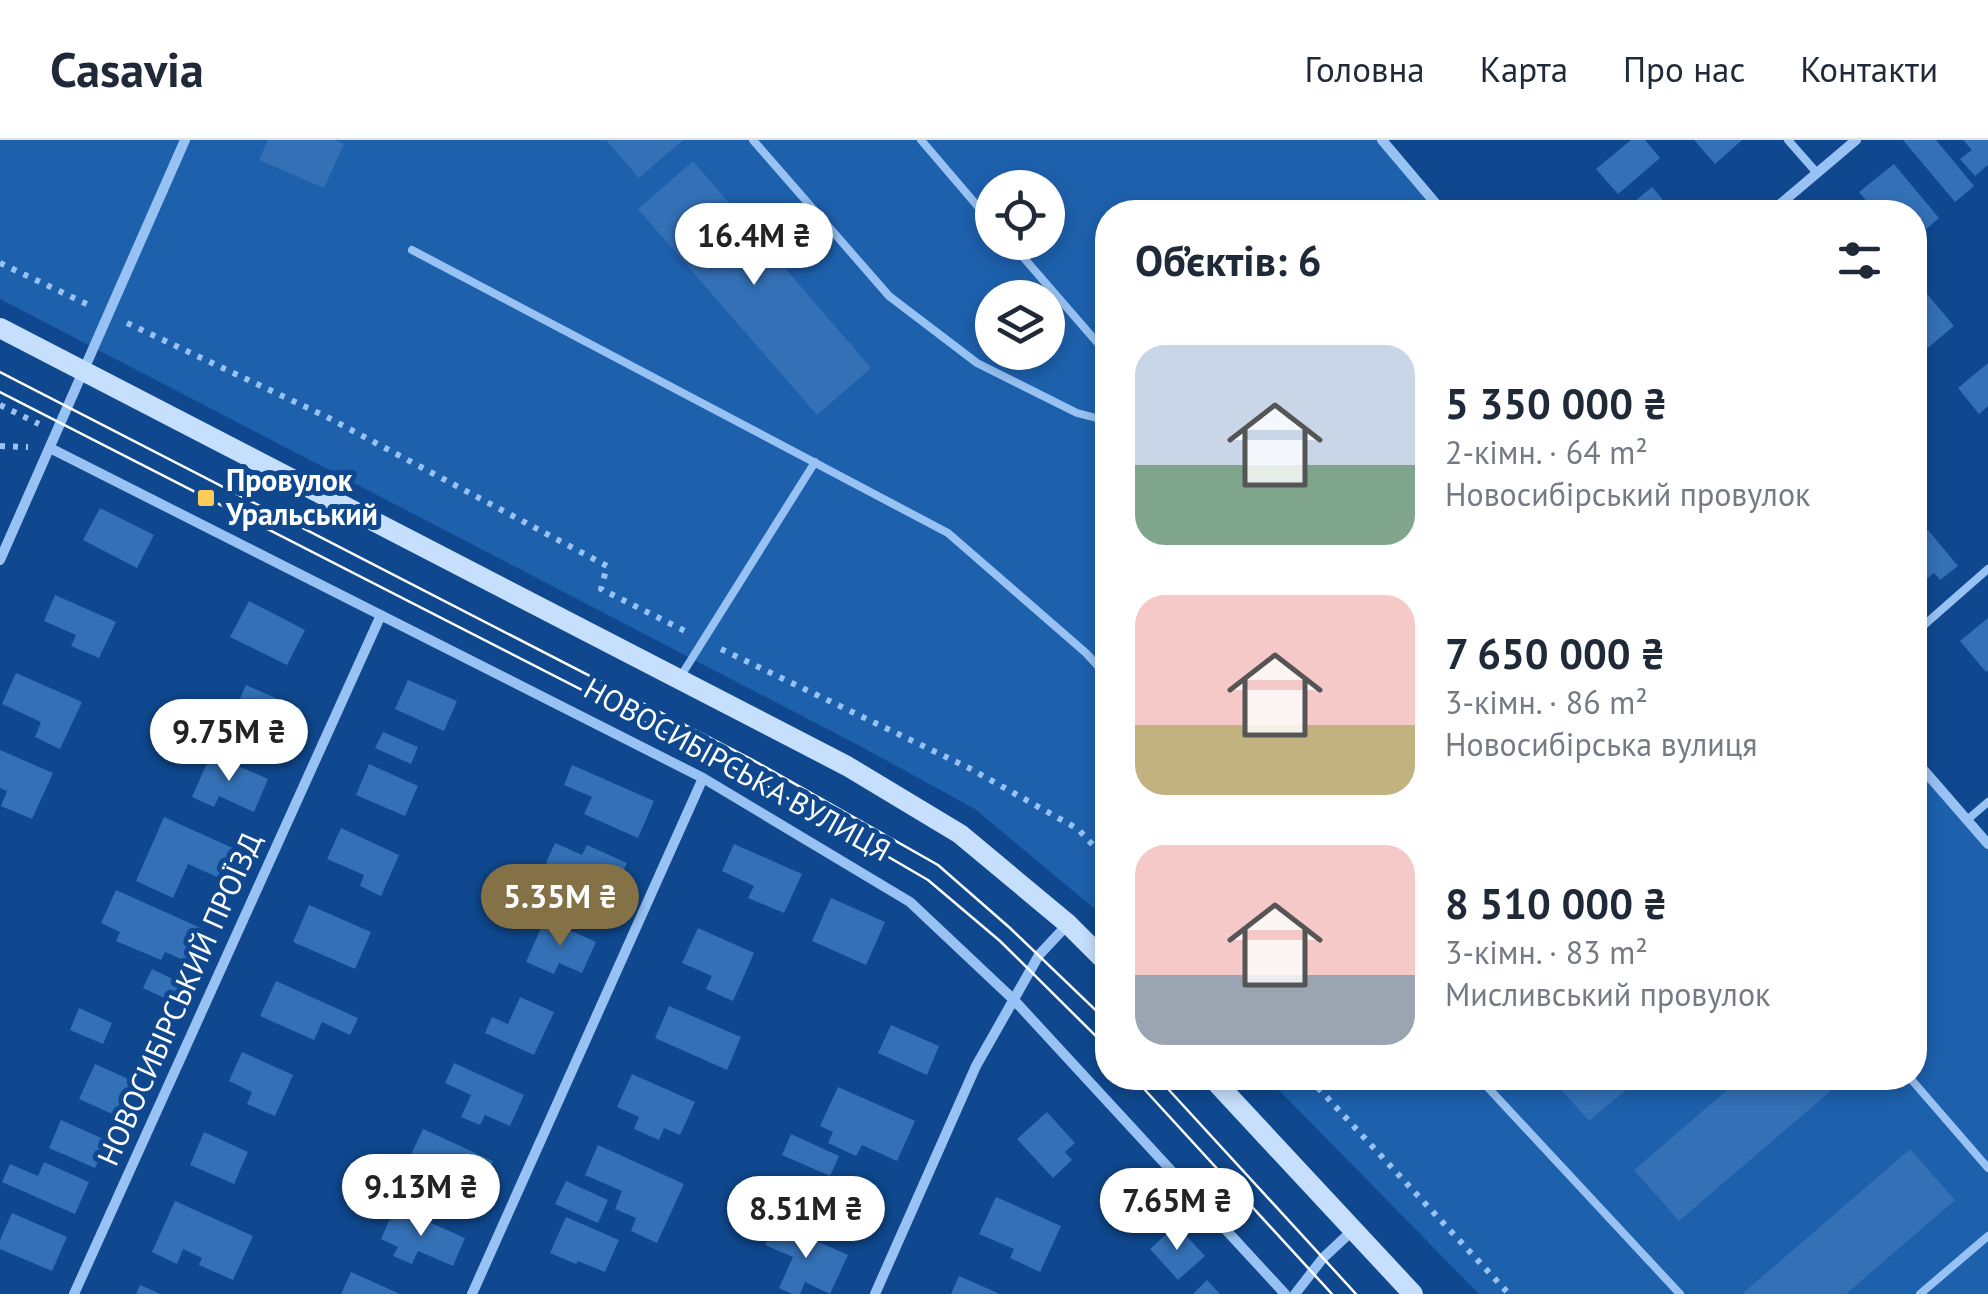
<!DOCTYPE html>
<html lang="uk">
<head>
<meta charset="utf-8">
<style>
	:root { --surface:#fff; --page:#f6f6f7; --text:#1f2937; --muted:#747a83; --line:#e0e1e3; --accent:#847246 }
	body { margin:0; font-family:"PT Sans",sans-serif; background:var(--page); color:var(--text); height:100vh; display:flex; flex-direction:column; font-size:38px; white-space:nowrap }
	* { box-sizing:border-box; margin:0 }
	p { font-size:32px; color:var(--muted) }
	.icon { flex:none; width:55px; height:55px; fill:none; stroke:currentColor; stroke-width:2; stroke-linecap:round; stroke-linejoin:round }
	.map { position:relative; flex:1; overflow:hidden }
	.side { position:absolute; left:1095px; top:60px; width:832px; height:890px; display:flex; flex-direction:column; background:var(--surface); border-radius:40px; box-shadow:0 5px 15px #0003 }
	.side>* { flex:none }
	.tools { position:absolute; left:975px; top:30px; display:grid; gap:20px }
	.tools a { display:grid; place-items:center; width:90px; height:90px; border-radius:50%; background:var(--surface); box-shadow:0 5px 15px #0003; font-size:50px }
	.price { position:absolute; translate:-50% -85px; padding:0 22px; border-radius:35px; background:#fff; color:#222; font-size:32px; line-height:65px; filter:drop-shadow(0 2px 5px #0008) }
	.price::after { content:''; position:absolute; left:50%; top:60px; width:30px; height:22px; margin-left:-15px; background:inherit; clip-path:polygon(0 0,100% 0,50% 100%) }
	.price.active { background:var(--accent); color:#fff }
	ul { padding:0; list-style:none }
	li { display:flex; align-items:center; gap:30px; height:250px; padding:0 40px }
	li span { display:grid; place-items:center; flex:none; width:280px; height:200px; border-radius:30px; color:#555 }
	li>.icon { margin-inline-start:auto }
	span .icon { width:120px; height:120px; fill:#fffc; stroke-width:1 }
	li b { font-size:42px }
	h2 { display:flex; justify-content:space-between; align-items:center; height:120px; padding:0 40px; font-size:42px }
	header { display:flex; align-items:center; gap:60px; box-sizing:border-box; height:140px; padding:0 50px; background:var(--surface); border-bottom:2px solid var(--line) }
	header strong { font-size:48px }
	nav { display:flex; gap:55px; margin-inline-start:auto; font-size:35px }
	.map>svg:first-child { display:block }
	.green { fill:#1d60ac; fill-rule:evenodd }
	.building { fill:#3370b6 }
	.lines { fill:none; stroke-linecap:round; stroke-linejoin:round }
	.path { stroke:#97c2f3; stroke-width:6; stroke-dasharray:5 8; stroke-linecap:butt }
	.service { stroke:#97c2f3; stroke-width:8 }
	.minor { stroke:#97c2f3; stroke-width:10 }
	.secondary { stroke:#c6dffd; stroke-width:20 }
	.tram { stroke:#fff; stroke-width:2.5 }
	.poi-dot { fill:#ffcc59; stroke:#0f488e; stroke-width:4 }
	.labels { text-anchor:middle; stroke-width:10; stroke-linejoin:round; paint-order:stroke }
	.poi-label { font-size:30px; font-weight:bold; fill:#fff; stroke:#0f488e; text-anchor:start }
	.street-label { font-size:30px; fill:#fff; stroke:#0f488e }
</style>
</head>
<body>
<header>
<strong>Casavia</strong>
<nav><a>Головна</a><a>Карта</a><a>Про нас</a><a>Контакти</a></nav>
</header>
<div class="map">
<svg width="1988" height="1154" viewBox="0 0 1988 1154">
	<rect width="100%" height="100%" fill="#0f488e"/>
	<path class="green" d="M0,0H1382L1443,72H1108L1107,779L975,669L858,605L0,159ZM992,48H1048V102H992ZM992,158H1048V212H992Z
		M1915,620L1988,704V1154H1479L1267,938H1915Z"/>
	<path class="building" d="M268,0H335L344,4L324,48L259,20Z
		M606,0H683L639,38Z
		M1631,0H1645L1660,18L1618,54L1596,29Z
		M1694,0H1742L1715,24Z
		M1903,0H1936L1974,46L1955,62Z
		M1963,0H1988V25L1975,36L1960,19L1972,10Z
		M693,21L871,228L817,275L638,69Z
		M1894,24L1939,78L1915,99V72H1893L1889,68L1883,72H1876L1859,52Z
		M1652,47L1673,72H1622Z
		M1923,149L1954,186L1923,212L1915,203V156Z
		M1988,223V266L1979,274L1958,248Z
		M100,368L154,395L137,428L83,400Z
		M1928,390L1958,426L1940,440L1934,433L1915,449V400Z
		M55,455L116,482L99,518L71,506L76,495L44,481Z
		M249,461L305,490L287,525L230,497Z
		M1988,478V530L1986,532L1960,501Z
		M16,533L82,562L60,609L35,597L41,582L2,564Z
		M408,540L457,561L444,591L395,569Z
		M246,545L302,570L290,598L249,580L245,591L229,584Z
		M383,592L418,607L411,624L375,608Z
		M0,610L53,633L32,679L1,666L7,651L0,648Z
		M211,614L268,639L254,672L219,656L214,667L192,657Z
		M369,624L418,646L405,676L356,655Z
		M572,625L654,661L638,698L584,674L592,657L564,645Z
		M164,677L237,710L224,740L188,724L173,758L136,741Z
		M341,688L399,715L381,756L360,746L364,735L327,719Z
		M555,703L582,715L587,705L627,723L609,763L569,745L573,735L546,723Z
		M734,704L802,734L784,773L748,758L754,746L722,731Z
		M116,750L203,789L188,822L165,812L161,820L116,801L120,792L101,783Z
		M831,758L885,782L866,825L812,801Z
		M309,765L371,792L355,829L293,802Z
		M545,779L596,802L582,833L559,823L554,834L526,822Z
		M698,788L754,813L733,861L706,849L712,836L682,823Z
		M152,829L181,843L173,862L143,848Z
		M276,841L358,878L350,895L322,882L314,900L260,876Z
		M520,857L554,872L534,915L485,893L492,877L508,884Z
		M669,866L741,897L727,930L655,898Z
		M79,868L112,883L103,904L70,890Z
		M891,885L939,906L927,935L878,913Z
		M242,912L293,935L275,976L247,964L252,952L229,941Z
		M454,923L524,955L510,986L485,975L480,985L461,977L471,955L445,943Z
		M95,924L135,942L119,977L79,959Z
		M632,934L695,962L680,995L664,988L659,1000L634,989L639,977L617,967Z
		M1551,938H1640L1589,981Z
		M1741,938H1846L1679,1081L1634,1030Z
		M838,947L915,981L897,1021L862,1005L856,1016L828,1003L833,992L820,986Z
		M1047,972L1075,1003L1065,1012L1072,1020L1053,1038L1017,999Z
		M61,980L108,1001L95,1028L49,1008Z
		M423,989L493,1021L479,1053L448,1039L440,1055L418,1045L425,1029L408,1021Z
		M204,992L248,1012L234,1044L190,1025Z
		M791,994L839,1016L830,1036L782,1015Z
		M598,1005L684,1044L657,1103L631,1091L636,1078L615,1069L622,1051L585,1035Z
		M1910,1009L1955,1060L1846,1154H1742Z
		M44,1022L89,1042L75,1074L2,1042L10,1024L38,1036Z
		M566,1041L608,1060L598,1083L555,1064Z
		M823,1043L872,1065L855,1102L831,1091L829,1097L804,1086Z
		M996,1057L1061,1086L1040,1132L1010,1118L1014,1109L979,1094Z
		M175,1061L253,1096L233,1140L199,1125L202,1118L183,1109L177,1124L152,1112Z
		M395,1067L465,1098L453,1126L418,1111L412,1124L393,1116L398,1107L381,1099Z
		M12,1073L67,1097L52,1131L0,1109V1100Z
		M566,1077L619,1100L605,1132L578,1121L576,1124L550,1113Z
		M775,1082L848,1115L830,1154L805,1142L800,1154H792L779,1148L793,1117L765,1105Z
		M1176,1085L1205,1116L1178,1140L1150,1109Z
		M351,1132L400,1154H341Z
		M959,1136L1000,1154H951Z
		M1207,1140L1220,1154H1193Z
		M140,1145L161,1154H136Z"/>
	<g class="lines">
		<path class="path" d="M0,123L93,167
			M127,183L325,276L607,426L601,449L687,492
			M0,265L39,284
			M0,306L28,307
			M721,509L969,628L1078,689L1108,721
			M1309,938L1509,1154"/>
		<path class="service" d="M753,0L889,156L977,223L1077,273L1108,281
			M921,0L992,83
			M1788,0L1817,33
			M1010,102L1108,215
			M412,110L948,393L1086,513L1108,537
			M1915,493L1988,429
			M679,539L815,322
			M1967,680L1988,662
			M1479,938L1680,1154
			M1910,938L1988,1028
			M1920,1154L1988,1096"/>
		<path class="minor" d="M1382,0L1443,72
			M1771,72L1856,0
			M50,308L703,638L910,762L1014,860L1285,1154
			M0,420L185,0
			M1915,620L1988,704
			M74,1154L381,475
			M472,1154L703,638
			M875,1154L976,926L1039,815L1068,784
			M1295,1154L1323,1118L1353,1090"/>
		<path class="secondary" d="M0,188L847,626L960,694L1068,784L1108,824
			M1212,938L1413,1154"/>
		<path class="tram" d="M0,232L751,619L938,725L1010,788L1108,882
			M0,252L746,634L928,740L1000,801L1108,908
			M1134,938L1332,1154
			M1158,938L1356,1154"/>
	</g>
	<rect class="poi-dot" x="196" y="348" width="20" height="20" rx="5"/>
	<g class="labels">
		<g class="poi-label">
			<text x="226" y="351">Провулок<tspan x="226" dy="34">Уральський</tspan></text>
		</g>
		<g class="street-label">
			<text transform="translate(737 630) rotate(29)" y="10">НОВОСИБІРСЬКА ВУЛИЦЯ</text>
			<text transform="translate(180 859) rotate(-66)" y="10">НОВОСИБІРСЬКИЙ ПРОЇЗД</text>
		</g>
	</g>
</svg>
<div class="tools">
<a><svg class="icon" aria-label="locate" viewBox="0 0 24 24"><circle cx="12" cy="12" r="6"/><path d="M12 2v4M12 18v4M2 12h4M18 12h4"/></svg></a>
<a><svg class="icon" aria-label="layers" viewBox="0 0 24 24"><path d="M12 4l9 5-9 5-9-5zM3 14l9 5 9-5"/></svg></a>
</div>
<b class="price" style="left:754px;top:148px">16.4M ₴</b>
<b class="price" style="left:229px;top:644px">9.75M ₴</b>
<b class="price active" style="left:560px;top:809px">5.35M ₴</b>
<b class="price" style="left:421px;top:1099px">9.13M ₴</b>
<b class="price" style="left:1177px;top:1113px">7.65M ₴</b>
<b class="price" style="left:806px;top:1121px">8.51M ₴</b>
<section class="side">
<h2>Об’єктів: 6<svg class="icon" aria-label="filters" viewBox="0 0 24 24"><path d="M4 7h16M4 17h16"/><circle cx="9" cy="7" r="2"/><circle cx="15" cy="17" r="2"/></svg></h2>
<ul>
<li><span style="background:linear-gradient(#c9d6e8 60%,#7fa58c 0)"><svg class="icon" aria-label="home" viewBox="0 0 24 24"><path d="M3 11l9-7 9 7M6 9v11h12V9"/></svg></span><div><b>5 350 000 ₴</b><p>2-кімн. · 64 m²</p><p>Новосибірський провулок</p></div></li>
<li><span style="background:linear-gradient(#f6c9c9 65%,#c2b280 0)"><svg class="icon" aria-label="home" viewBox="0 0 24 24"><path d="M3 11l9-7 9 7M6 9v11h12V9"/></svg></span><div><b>7 650 000 ₴</b><p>3-кімн. · 86 m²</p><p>Новосибірська вулиця</p></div></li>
<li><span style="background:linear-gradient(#f6c9c9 65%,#9aa5b1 0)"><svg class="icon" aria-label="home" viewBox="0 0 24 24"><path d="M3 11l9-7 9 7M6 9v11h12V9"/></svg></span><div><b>8 510 000 ₴</b><p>3-кімн. · 83 m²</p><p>Мисливський провулок</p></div></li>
</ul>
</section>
</div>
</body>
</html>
